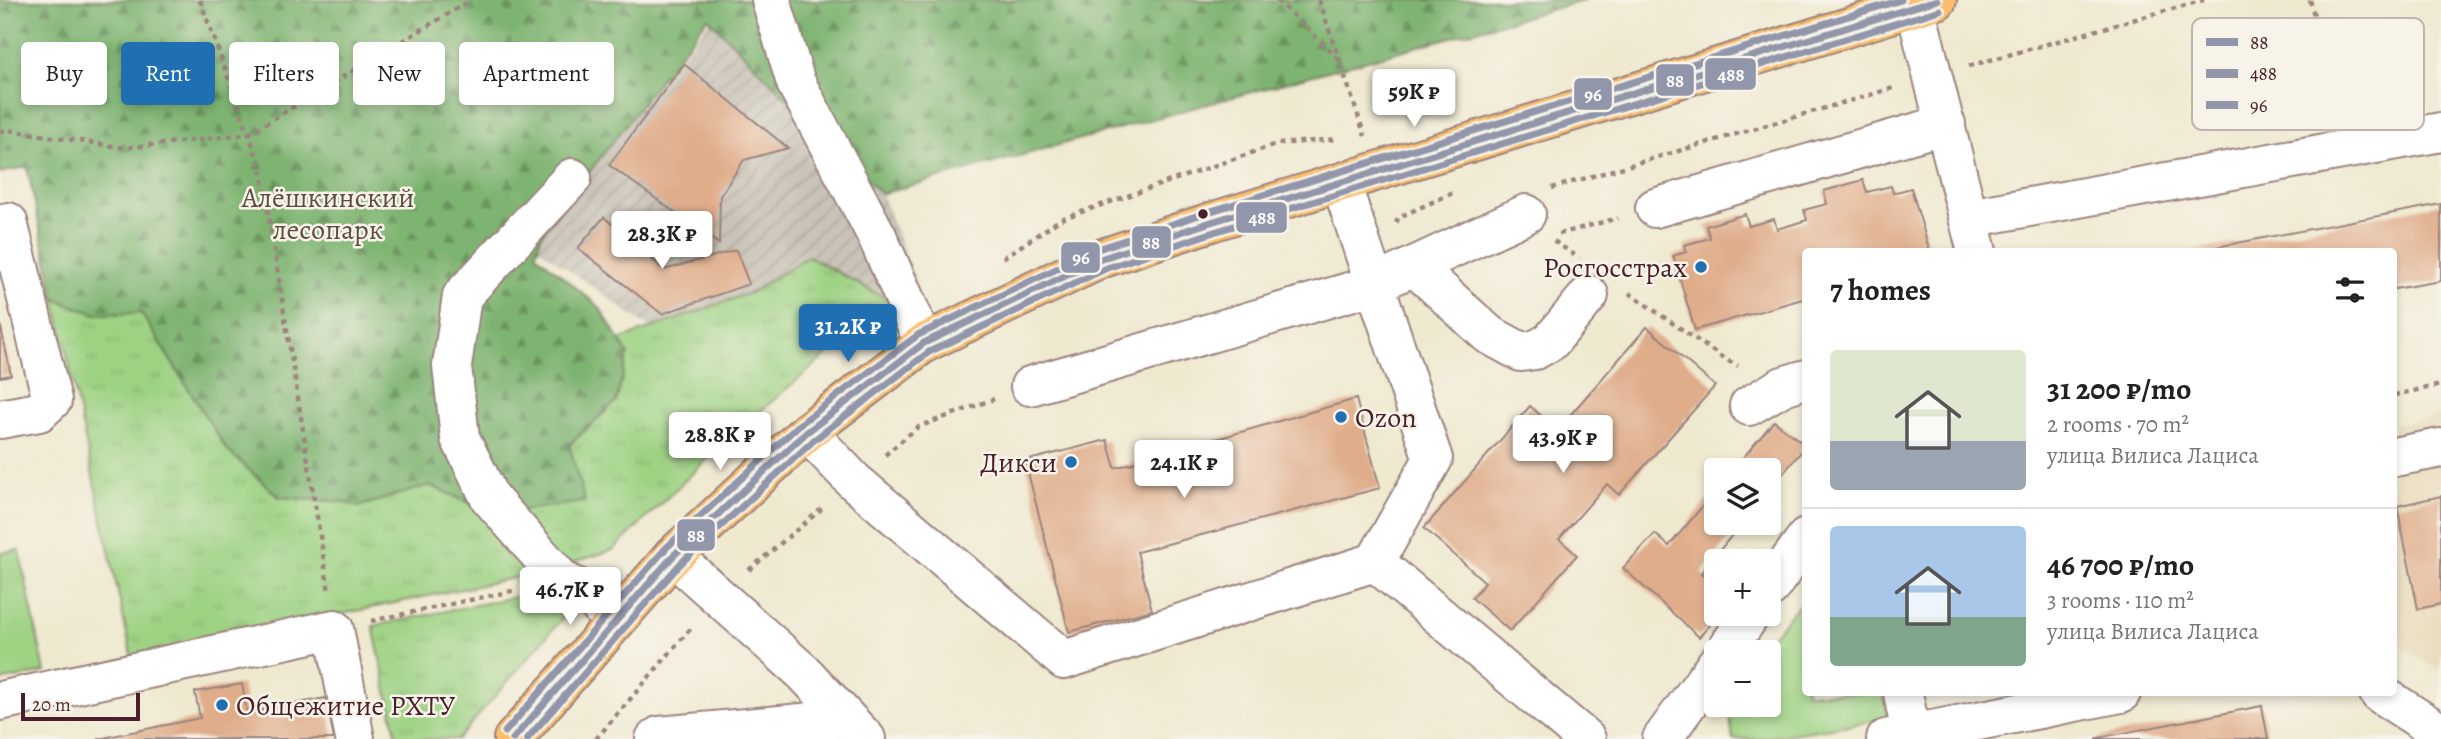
<!DOCTYPE html>
<html lang="en">
<head>
<meta charset="utf-8">
<style>
	:root { --surface:#fff; --page:#f6f6f6; --text:#222; --muted:#767676; --line:#e0e0e0; --accent:#1f6fb2 }
	body { margin:0; font-family:Alegreya,serif; background:var(--page); color:var(--text); height:100vh; display:flex; flex-direction:column; font-size:26px; white-space:nowrap }
	* { box-sizing:border-box; margin:0 }
	p { font-size:23px; color:var(--muted) }
	.icon { flex:none; width:38px; height:38px; fill:none; stroke:currentColor; stroke-width:2; stroke-linecap:round; stroke-linejoin:round }
	.map { position:relative; flex:1; overflow:hidden }
	.side { position:absolute; left:1802px; top:248px; width:595px; height:448px; display:flex; flex-direction:column; background:var(--surface); border-radius:7px; box-shadow:0 4px 10px #0003 }
	.side>* { flex:none }
	.banner { position:absolute; left:21px; top:42px; width:665px; height:63px; display:flex; gap:14px }
	.controls { position:absolute; left:1704px; top:458px; display:grid; gap:14px }
	.controls a { display:grid; place-items:center; width:77px; height:77px; border-radius:7px; background:var(--surface); box-shadow:0 4px 10px #0003; font-size:35px }
	.scale { position:absolute; left:21px; bottom:18px; width:119px; box-sizing:border-box; padding-left:7px; border:4px solid #4a1f2b; border-top:0; font-size:19px; line-height:24px; white-space:nowrap; color:#4a1f2b; -webkit-text-stroke:5px #f7f3e8; paint-order:stroke }
	.price { position:absolute; translate:-50% -60px; padding:0 16px; border-radius:7px; background:#fff; color:#222; font-size:23px; line-height:46px; filter:drop-shadow(0 2px 4px #0008) }
	.price::after { content:''; position:absolute; left:50%; top:42px; width:21px; height:16px; margin-left:-10px; background:inherit; clip-path:polygon(0 0,100% 0,50% 100%) }
	.price.selected { background:var(--accent); color:#fff }
	ul { padding:0; list-style:none }
	li { display:flex; align-items:center; gap:21px; height:175px; padding:0 28px }
	li+li { border-top:2px solid var(--line) }
	li span { display:grid; place-items:center; flex:none; width:196px; height:140px; border-radius:7px; color:#555 }
	li>.icon { margin-inline-start:auto }
	span .icon { width:84px; height:84px; fill:#fffc; stroke-width:1 }
	li b { font-size:30px }
	h2 { display:flex; justify-content:space-between; align-items:center; height:84px; padding:0 28px; font-size:30px }
	.chip { padding:0 24px; border-radius:7px; background:var(--surface); box-shadow:0 4px 10px #0003; font-size:24px; line-height:63px }
	.chip.selected { background:var(--accent); color:#fff }
	.map>svg:first-child { display:block }
	.built { fill:#e8d9ba }
	.industrial { fill:url(#industrial-furrows) }
	.grass { fill:url(#grass-tufts); stroke:#747857; stroke-width:2 }
	.forest { fill:url(#forest-firs); stroke:#646a4e; stroke-width:2 }
	.park { fill:#9dd283; stroke:#747857; stroke-width:2 }
	.building { fill:#e0ad8b }
	.lines { fill:none; stroke-linecap:round; stroke-linejoin:round }
	.minor-casing { stroke:#9c847e; stroke-width:42 }
	.major-casing { stroke:#9c847e; stroke-width:42 }
	.path { stroke:#9c847e; stroke-width:4.5; stroke-dasharray:5 5; stroke-linecap:butt }
	.minor { stroke:#fff; stroke-width:38 }
	.major { stroke:#fabe6d; stroke-width:38 }
	.bus-1-casing { stroke:#f7f3e8; stroke-width:12 }
	.bus-2-casing { stroke:#f7f3e8; stroke-width:12 }
	.bus-3-casing { stroke:#f7f3e8; stroke-width:12 }
	.bus-1 { stroke:#9296aa; stroke-width:7 }
	.bus-2 { stroke:#9296aa; stroke-width:7 }
	.bus-3 { stroke:#9296aa; stroke-width:7 }
	.bus-dot { fill:#4a1f2b; stroke:#f7f3e8; stroke-width:2.5 }
	.poi-dot { fill:#1f6fb2; stroke:#f7f3e8; stroke-width:2.5 }
	.labels { text-anchor:middle; stroke-width:5; stroke-linejoin:round; paint-order:stroke }
	.park-label { font-size:28px; fill:#5f4c41; stroke:#f7f3e8 }
	.poi-label { font-size:28px; fill:#4a1f2b; stroke:#f7f3e8; text-anchor:end }
	.key { fill:#f7f3e8; stroke:#c3b3af; stroke-width:2 }
	.key-label { font-size:19px; fill:#4a1f2b }
	.line-badge { stroke:#f7f3e8; stroke-width:2.5 }
	.badge-label { font-size:19px; text-anchor:middle; font-weight:bold; fill:#fff }
</style>
</head>
<body>
<div class="map">
<svg width="2441" height="739" viewBox="0 0 2441 739">
	<defs>
		<pattern id="industrial-furrows" width="10" height="10" patternUnits="userSpaceOnUse" patternTransform="scale(1.75)"><rect width="10" height="10" fill="#c9c3b8"/><path d="M-1 1l2-2M0 10L10 0M9 11l2-2" fill="none" stroke="#aea79e"/></pattern>
		<pattern id="grass-tufts" width="24" height="20" patternUnits="userSpaceOnUse" patternTransform="scale(1.75)"><rect width="24" height="20" fill="#9dd283"/><path d="M3 7l-1-3M5 7V3M7 7l1-3M15 17l-1-3M17 17v-4M19 17l1-3" fill="none" stroke="#89b471"/></pattern>
		<pattern id="forest-firs" width="22" height="20" patternUnits="userSpaceOnUse" patternTransform="scale(1.75)"><rect width="22" height="20" fill="#7eb471"/><path d="M5 1l3.5 6h-7zM16 11l3.5 6h-7z" fill="#69925d"/></pattern>
	</defs>
	<rect width="100%" height="100%" fill="#f7f3e8"/>
	<filter id="ink" filterUnits="userSpaceOnUse"><feTurbulence type="fractalNoise" baseFrequency=".0143" numOctaves="2"/><feDisplacementMap in="SourceGraphic" scale="14" xChannelSelector="R" yChannelSelector="G"/><feConvolveMatrix kernelMatrix="1 2 1 2 8 2 1 2 1" color-interpolation-filters="sRGB"/></filter>
	<filter id="wash" filterUnits="userSpaceOnUse"><feTurbulence type="fractalNoise" baseFrequency=".00686" numOctaves="4" result="noise"/><feDisplacementMap in="SourceGraphic" scale="28" xChannelSelector="R" yChannelSelector="G"/><feGaussianBlur stdDeviation="1.57" result="paint"/><feColorMatrix in="noise" values="0 0 0 0 0 0 0 0 0 0 0 0 0 0 0 0 0 1.4 0 .05"/><feComposite in="paint" operator="in"/></filter>
	<g filter="url(#wash)">
		<rect width="100%" height="100%" fill="#efe9d0"/>
		<path class="built" d="M2441,416V671L2394,643V425Z"/>
		<path class="industrial" d="M716,14L881,194L917,284L890,301L700,364L533,244Z"/>
		<path class="grass" d="M808,256L890,301V313L855,331L732,435L613,550L542,572L132,658L55,299L96,314L141,313L227,450L279,497L343,502L358,507L429,485L495,514L616,402L628,354L619,340L752,292Z
			M572,593L578,600L458,739H397L373,626L529,594Z"/>
		<path class="forest" d="M0,0H1586L881,194L708,18L541,235L536,254L599,307L628,354L616,402L569,444L585,502L495,514L429,485L358,507L343,502L279,497L227,450L141,313L96,314L55,299L27,167L0,173Z"/>
		<path class="park" d="M19,550L45,672L0,681V553Z
			M1806,605V693H1883L1888,719L1760,739H1733L1728,705H1769V653H1758L1798,606Z"/>
		<g id="blocks">
			<path class="building" d="M684,64L788,148L744,160L720,196L719,244L609,165Z
				M1863,180L1867,192L1891,186L1893,193L1911,188L1930,252H1806V298L1695,330L1673,256L1686,252L1684,245L1710,238L1706,226L1745,214L1749,226L1774,219L1777,229L1807,220L1804,210L1827,204L1824,191Z
				M2441,204V281L2394,289V252H2190Z
				M604,217L664,270L736,250L749,284L662,314L578,248Z
				M0,323L11,375L0,377Z
				M1647,327L1715,386L1619,495L1607,484L1559,539L1577,555L1510,631L1472,598L1485,582L1424,528L1530,406L1557,430Z
				M1356,399L1380,488L1137,552L1152,610L1069,632L1025,461L1107,440L1115,468Z
				M1774,421L1806,446L1769,490V471H1732Z
				M1717,489V523H1742L1701,573L1717,588V614H1720L1699,637L1623,568L1655,534L1669,546Z
				M2441,496V604L2418,609L2397,506Z
				M242,684L247,713L326,698L334,739H98L200,718L195,692Z
				M2262,706L2268,739H2097V738Z"/>
		</g>
	</g>
	<g filter="url(#ink)">
		<use href="#blocks" fill-opacity="0" stroke="#9c847e" stroke-width="2"/>
		<g class="lines">
			<defs>
				<path id="minor" d="M771,0L796,83L877,236L924,343
					M1915,6L1977,252
					M572,178L462,296L452,366L460,438L490,498L562,580L589,594L614,622
					M1341,183L1433,459L1375,562L1586,739
					M1655,208L1946,124
					M1969,218L2441,132
					M0,224L8,222L52,400L39,412L0,419
					M1414,266L1488,334L1521,352L1535,350L1550,342L1589,295
					M1030,386L1373,285L1526,214
					M1749,406L1783,386L1806,379
					M807,432L854,481L1064,660L1375,562
					M2394,457L2441,448
					M673,556L804,673L866,739
					M1769,589L1806,538
					M1724,653L1751,614
					M1903,693L1911,735
					M2379,693L2441,733
					M0,701L334,629L355,739
					M655,739L659,736L845,719
					M1662,739L1717,663
					M1886,739L2121,693"/>
				<path id="major" d="M513,739L673,556L807,432L924,343L1103,258L1211,222L1937,0"/>
			</defs>
			<use href="#minor" class="minor-casing"/>
			<use href="#major" class="major-casing"/>
			<path class="path" d="M200,0L261,168L329,592
				M1277,0L1337,57
				M1319,0L1365,136
				M2310,0L2340,111
				M1969,66L2204,0
				M0,131L8,130L125,148L248,134L471,0
				M1552,188L1897,87
				M1396,223L1399,217L1455,192
				M1559,234L1618,218
				M1554,241L1579,258
				M1003,258L1061,219L1277,144L1337,139
				M1629,293L1723,358L1738,366
				M2394,395L2441,385
				M885,455L918,427L994,399
				M749,570L825,506
				M371,621L517,590
				M596,739L693,626"/>
			<use href="#minor" class="minor"/>
			<use href="#major" class="major"/>
			<defs>
				<path id="bus-1" d="M513,739L673,556L807,432L924,343L1103,258L1211,222L1937,0"/>
				<path id="bus-2" d="M527,739L681,563L814,440L929,352L1107,268L1214,232L1940,10"/>
				<path id="bus-3" d="M505,732L666,548L800,424L918,335L1098,249L1208,212L1901,0"/>
			</defs>
			<use href="#bus-1" class="bus-1-casing"/>
			<use href="#bus-2" class="bus-2-casing"/>
			<use href="#bus-3" class="bus-3-casing"/>
			<use href="#bus-1" class="bus-1"/>
			<use href="#bus-2" class="bus-2"/>
			<use href="#bus-3" class="bus-3"/>
		</g>
	</g>
	<circle class="bus-dot" cx="1203" cy="214" r="6"/>
	<g class="poi-dot">
		<circle cx="1701" cy="267" r="7"/>
		<circle cx="1341" cy="417" r="7"/>
		<circle cx="1071" cy="462" r="7"/>
		<circle cx="222" cy="705" r="7"/>
	</g>
	<g class="labels">
		<g class="park-label">
			<text x="328" y="207">Алёшкинский<tspan x="328" dy="32">лесопарк</tspan></text>
		</g>
		<g class="poi-label">
			<text x="1687" y="277">Росгосстрах</text>
			<text x="1355" y="427" text-anchor="start">Ozon</text>
			<text x="1057" y="472">Дикси</text>
			<text x="236" y="715" text-anchor="start">Общежитие РХТУ</text>
		</g>
	</g>
	<rect x="2192" y="18" width="232" height="112" rx="10" class="key"/>
	<rect x="2206" y="38" width="32" height="8" fill="#9296aa"/>
	<rect x="2206" y="69" width="32" height="9" fill="#9296aa"/>
	<rect x="2206" y="101" width="32" height="8" fill="#9296aa"/>
	<g class="key-label">
		<text x="2250" y="49">88</text>
		<text x="2250" y="80">488</text>
		<text x="2250" y="112">96</text>
	</g>
	<g class="line-badge">
		<rect x="1704" y="57" width="53" height="34" rx="7" fill="#9296aa"/>
		<rect x="1655" y="63" width="40" height="34" rx="7" fill="#9296aa"/>
		<rect x="1573" y="77" width="40" height="34" rx="7" fill="#9296aa"/>
		<rect x="1235" y="201" width="53" height="33" rx="7" fill="#9296aa"/>
		<rect x="1131" y="225" width="41" height="34" rx="7" fill="#9296aa"/>
		<rect x="1060" y="241" width="41" height="33" rx="7" fill="#9296aa"/>
		<rect x="676" y="518" width="40" height="34" rx="7" fill="#9296aa"/>
	</g>
	<g class="badge-label">
		<text x="1731" y="81">488</text>
		<text x="1675" y="87">88</text>
		<text x="1593" y="101">96</text>
		<text x="1262" y="224">488</text>
		<text x="1151" y="249">88</text>
		<text x="1081" y="264">96</text>
		<text x="696" y="542">88</text>
	</g>
</svg>
<div class="controls">
<a><svg class="icon" aria-label="layers" viewBox="0 0 24 24"><path d="M12 4l9 5-9 5-9-5zM3 14l9 5 9-5"/></svg></a>
<a>+</a>
<a>−</a>
</div>
<div class="scale">20 m</div>
<b class="price" style="left:1414px;top:129px">59K ₽</b>
<b class="price" style="left:662px;top:271px">28.3K ₽</b>
<b class="price selected" style="left:848px;top:364px">31.2K ₽</b>
<b class="price" style="left:720px;top:472px">28.8K ₽</b>
<b class="price" style="left:1563px;top:475px">43.9K ₽</b>
<b class="price" style="left:1184px;top:500px">24.1K ₽</b>
<b class="price" style="left:570px;top:627px">46.7K ₽</b>
<div class="banner">
<a class="chip">Buy</a>
<a class="chip selected">Rent</a>
<a class="chip">Filters</a>
<a class="chip">New</a>
<a class="chip">Apartment</a>
</div>
<section class="side">
<h2>7 homes<svg class="icon" aria-label="filters" viewBox="0 0 24 24"><path d="M4 7h16M4 17h16"/><circle cx="9" cy="7" r="2"/><circle cx="15" cy="17" r="2"/></svg></h2>
<ul>
<li><span style="background:linear-gradient(#dfe7d0 65%,#9aa5b1 0)"><svg class="icon" aria-label="home" viewBox="0 0 24 24"><path d="M3 11l9-7 9 7M6 9v11h12V9"/></svg></span><div><b>31 200 ₽/mo</b><p>2 rooms · 70 m²</p><p>улица Вилиса Лациса</p></div></li>
<li><span style="background:linear-gradient(#a9c7e8 65%,#7fa58c 0)"><svg class="icon" aria-label="home" viewBox="0 0 24 24"><path d="M3 11l9-7 9 7M6 9v11h12V9"/></svg></span><div><b>46 700 ₽/mo</b><p>3 rooms · 110 m²</p><p>улица Вилиса Лациса</p></div></li>
</ul>
</section>
</div>
</body>
</html>
